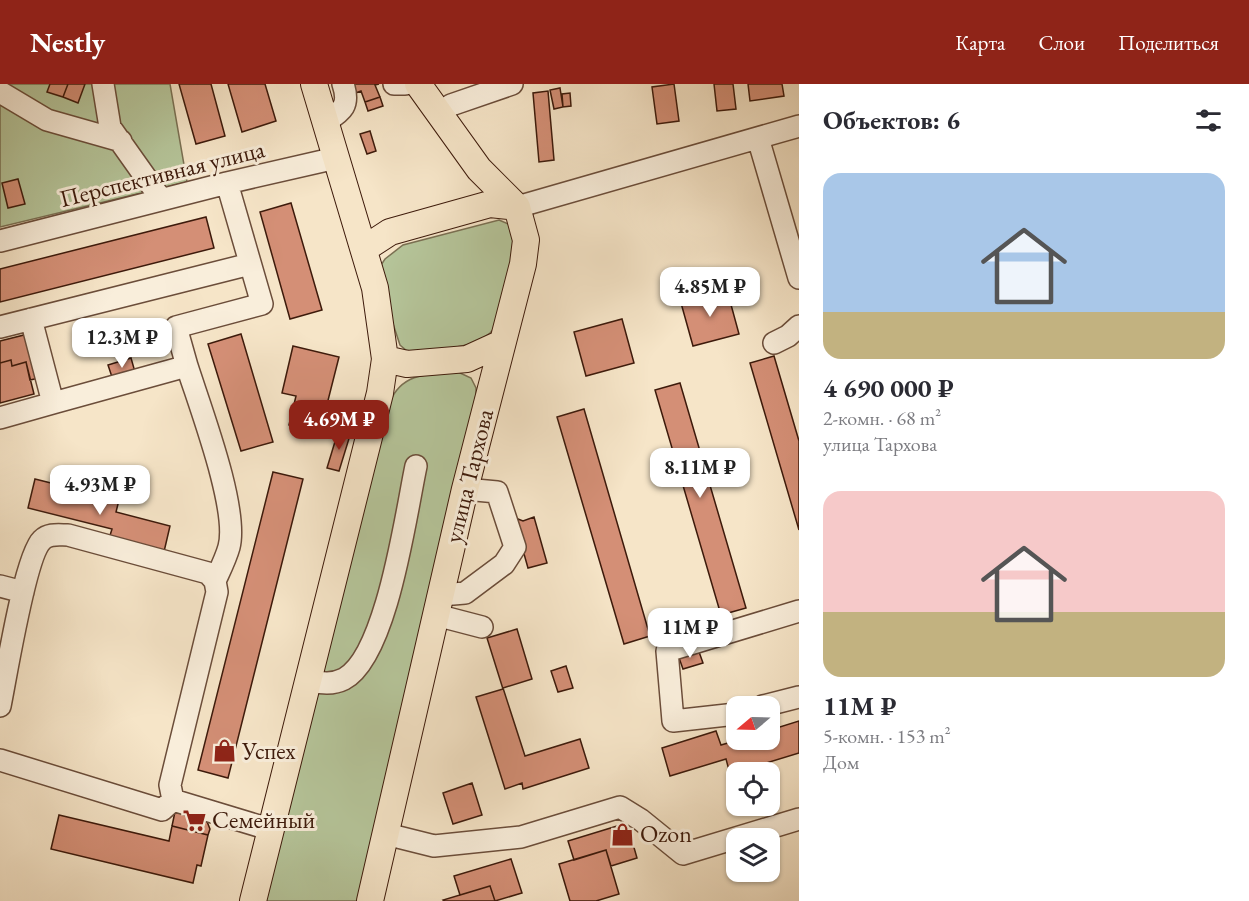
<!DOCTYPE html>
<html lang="ru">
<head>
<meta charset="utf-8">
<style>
	:root { --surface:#fff; --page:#f2f2f3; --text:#2b2b33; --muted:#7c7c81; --accent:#8f2418 }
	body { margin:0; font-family:"EB Garamond",serif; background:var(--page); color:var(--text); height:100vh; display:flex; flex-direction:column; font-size:22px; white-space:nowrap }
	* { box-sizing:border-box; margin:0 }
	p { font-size:20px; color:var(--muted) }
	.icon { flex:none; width:33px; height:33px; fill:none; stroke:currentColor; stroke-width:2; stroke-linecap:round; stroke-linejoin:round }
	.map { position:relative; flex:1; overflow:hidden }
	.panel { display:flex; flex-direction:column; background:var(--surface); width:450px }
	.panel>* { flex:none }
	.needle { width:39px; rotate:251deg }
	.tools { position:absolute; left:726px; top:612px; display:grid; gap:12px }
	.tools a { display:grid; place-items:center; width:54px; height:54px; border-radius:12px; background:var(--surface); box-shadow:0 2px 4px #0004; font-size:30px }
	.price { position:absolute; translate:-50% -51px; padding:0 14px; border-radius:12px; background:#fff; color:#222; font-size:20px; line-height:39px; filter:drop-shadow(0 2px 3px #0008) }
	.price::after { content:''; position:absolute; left:50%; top:36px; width:18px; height:14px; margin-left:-9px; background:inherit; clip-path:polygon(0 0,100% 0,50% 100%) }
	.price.selected { background:var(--accent); color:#fff }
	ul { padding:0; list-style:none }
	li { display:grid; align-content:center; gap:12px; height:318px; padding:0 24px }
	li span { display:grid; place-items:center; height:186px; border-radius:18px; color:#555 }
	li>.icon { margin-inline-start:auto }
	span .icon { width:108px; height:108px; fill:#fffc; stroke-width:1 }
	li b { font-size:26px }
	h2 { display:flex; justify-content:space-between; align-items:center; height:72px; padding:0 24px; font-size:26px }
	header { display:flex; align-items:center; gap:36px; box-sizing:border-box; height:84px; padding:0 30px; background:var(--accent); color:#fff }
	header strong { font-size:28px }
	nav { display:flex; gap:33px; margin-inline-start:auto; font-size:21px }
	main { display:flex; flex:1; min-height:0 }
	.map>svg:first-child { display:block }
	.green { fill:#b6c69b; stroke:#7a7053; stroke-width:1.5 }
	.building { fill:#d48f76; stroke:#3d1a0b; stroke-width:1.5 }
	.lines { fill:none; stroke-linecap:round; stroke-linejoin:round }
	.minor-casing { stroke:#6b4d3a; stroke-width:24 }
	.major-casing { stroke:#3d1a0b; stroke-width:28 }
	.minor { stroke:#f9eedb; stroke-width:21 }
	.major { stroke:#f6e5c8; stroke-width:26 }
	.labels { text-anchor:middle; stroke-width:6; stroke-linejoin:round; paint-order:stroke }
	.street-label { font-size:24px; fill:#3d1a0b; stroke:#f9eedb }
	.poi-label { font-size:24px; fill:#3d1a0b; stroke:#f9eedb; text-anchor:start }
</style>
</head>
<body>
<header>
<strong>Nestly</strong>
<nav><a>Карта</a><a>Слои</a><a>Поделиться</a></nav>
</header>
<main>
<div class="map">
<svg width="799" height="817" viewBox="0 0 799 817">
	<rect width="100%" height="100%" fill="#f6e5c8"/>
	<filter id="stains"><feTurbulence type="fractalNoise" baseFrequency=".00333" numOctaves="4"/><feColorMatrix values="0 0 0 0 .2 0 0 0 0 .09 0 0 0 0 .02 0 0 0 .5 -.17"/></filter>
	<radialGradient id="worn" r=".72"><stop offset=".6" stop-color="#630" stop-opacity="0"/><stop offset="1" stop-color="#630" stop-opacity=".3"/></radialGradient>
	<path class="green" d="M0,0H170L187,98L0,143Z
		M499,136L513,142L516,153L499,239L490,249L476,259L422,270L407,267L400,261L378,194L381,181L385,175L403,161Z
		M458,288L471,294L476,304V311L358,817H265L390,318C402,288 430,290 458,288Z"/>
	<path class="building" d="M50,0H68L63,13L47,8Z
		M68,0H85L78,19L63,13Z
		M179,0H211L225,52L196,60Z
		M228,0H265L276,37L242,48Z
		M350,0H379L375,1L380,13L365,18L361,7L353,10Z
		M674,0L679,37L657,40L652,3Z
		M714,0H733L736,25L717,27Z
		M748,0H782L784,12L750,17Z
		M560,4L563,23L554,25L550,6Z
		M548,7L554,76L539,78L533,9Z
		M570,9L571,22L563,23L562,10Z
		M380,13L383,22L368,27L365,18Z
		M370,47L376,67L367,70L360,50Z
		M18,95L25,120L8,124L2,99Z
		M291,119L322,226L290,235L260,128Z
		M206,133L214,164L0,218V185Z
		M727,206L739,250L693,262L681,219Z
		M622,235L634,279L586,292L574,248Z
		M28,250L39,294L30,296L26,278L12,282L11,276L0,279V257Z
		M241,250L273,358L241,367L208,260Z
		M293,262L339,273L320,348L289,341L296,312L282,309Z
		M774,272L799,357V446L750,279Z
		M131,274L135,288L113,296L108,281Z
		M11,276L12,282L26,278L34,310L0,319V279Z
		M680,299L746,524L721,531L655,306Z
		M584,325L650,552L624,560L557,333Z
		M345,346L351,348L339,387L327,384L337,351L343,353Z
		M273,388L303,395L228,694L198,686Z
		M35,395L119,416L116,428L170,442L163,472L108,458L112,445L28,424Z
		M534,433L547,479L528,484L519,452L513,450L518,435L523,437Z
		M517,545L532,595L503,604L525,672L580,655L589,684L523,705L522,699L505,705L476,613L503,605L487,554Z
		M698,565L703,579L683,585L678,571Z
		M566,582L573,604L558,608L551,587Z
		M799,637V669L730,690L726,675L670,692L662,664L716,647L721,661L738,656H770V646Z
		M472,699L482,731L453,740L443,709Z
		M176,723L204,730L210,745L208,751L172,742Z
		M59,731L169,757L172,742L208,751L201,782L197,781L193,799L51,765Z
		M627,739L637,774L611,782L606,766L574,776L568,757Z
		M606,766L619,810L596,817H570L559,780Z
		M511,775L522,809L495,817L490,802L460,811L454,792Z
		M490,802L495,817H444L443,816Z"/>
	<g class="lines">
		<defs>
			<path id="minor" d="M103,0L110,43L161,115
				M394,0H405
				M0,8L47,36L121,57
				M439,30L451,21L512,0
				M325,38C343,27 350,21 343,0
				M758,54L799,194
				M517,123L799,42
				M0,157L227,99L336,74
				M0,243L250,180
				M774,259L788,252L799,242
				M187,282L176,243L262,220L227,99
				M53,319L187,282C200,323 239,425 229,463C226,474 220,486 215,497
				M0,334L53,319L31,235
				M0,502L23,508
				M441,511L465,509L504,480L515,463L497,408L465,405
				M436,531L482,543
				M308,597C321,599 332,601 344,595C387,572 406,429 416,382
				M0,622C6,593 25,472 42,456C49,449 59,451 68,451L208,489L215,497L217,508L170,701L173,716
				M763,622L799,613
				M736,630L673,637L667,567L799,527
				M0,676L162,726L173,716L272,746
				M386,750L434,762L521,753L620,723L641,736L683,770L799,735"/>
			<path id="major" d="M364,165L390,148L490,120L517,123
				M385,275L407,280L467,275L502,259
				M253,817L380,309L385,275L375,204L314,0
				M370,817L465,405L523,180L526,156L517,123L479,85L418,0"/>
		</defs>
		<use href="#minor" class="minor-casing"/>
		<use href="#major" class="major-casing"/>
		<use href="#minor" class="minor"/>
		<use href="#major" class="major"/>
	</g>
	<defs>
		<symbol id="shop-bare" viewBox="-9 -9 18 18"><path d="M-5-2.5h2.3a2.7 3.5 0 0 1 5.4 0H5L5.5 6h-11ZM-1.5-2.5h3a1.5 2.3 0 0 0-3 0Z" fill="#8f2418" stroke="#f9eedb" stroke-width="2.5" paint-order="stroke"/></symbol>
		<symbol id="supermarket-bare" viewBox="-9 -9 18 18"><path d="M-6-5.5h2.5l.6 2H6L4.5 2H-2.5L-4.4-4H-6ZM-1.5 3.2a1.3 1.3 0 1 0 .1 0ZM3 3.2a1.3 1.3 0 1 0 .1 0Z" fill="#8f2418" stroke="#f9eedb" stroke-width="2.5" paint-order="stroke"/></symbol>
	</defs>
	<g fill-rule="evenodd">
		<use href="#shop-bare" x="208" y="650" width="33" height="33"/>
		<use href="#supermarket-bare" x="178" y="720" width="33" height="33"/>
		<use href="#shop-bare" x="606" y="734" width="33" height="33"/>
	</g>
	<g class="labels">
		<g class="street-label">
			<text transform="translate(162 90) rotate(-14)" y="8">Перспективная улица</text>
			<text transform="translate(469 392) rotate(-76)" y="8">улица Тархова</text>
		</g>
		<g class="poi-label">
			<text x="242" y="675">Успех</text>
			<text x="212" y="744">Семейный</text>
			<text x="640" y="758">Ozon</text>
		</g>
	</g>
	<rect width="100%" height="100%" filter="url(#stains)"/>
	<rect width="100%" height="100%" fill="url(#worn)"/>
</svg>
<div class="tools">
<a><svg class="needle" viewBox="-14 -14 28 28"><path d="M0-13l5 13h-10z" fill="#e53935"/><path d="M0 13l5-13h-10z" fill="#7c7c81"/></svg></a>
<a><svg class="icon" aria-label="locate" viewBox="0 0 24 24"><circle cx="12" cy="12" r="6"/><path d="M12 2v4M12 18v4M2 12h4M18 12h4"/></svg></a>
<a><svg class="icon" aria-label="layers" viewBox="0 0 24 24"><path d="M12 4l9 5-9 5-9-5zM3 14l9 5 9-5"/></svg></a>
</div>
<b class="price" style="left:710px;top:234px">4.85M ₽</b>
<b class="price" style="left:122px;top:285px">12.3M ₽</b>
<b class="price selected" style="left:339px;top:367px">4.69M ₽</b>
<b class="price" style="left:700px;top:415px">8.11M ₽</b>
<b class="price" style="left:100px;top:432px">4.93M ₽</b>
<b class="price" style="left:690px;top:575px">11M ₽</b>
</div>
<section class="panel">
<h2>Объектов: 6<svg class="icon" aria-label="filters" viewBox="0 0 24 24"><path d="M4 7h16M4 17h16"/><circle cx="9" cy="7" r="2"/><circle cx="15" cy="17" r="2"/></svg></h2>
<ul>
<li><span style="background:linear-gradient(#a9c7e8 75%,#c2b280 0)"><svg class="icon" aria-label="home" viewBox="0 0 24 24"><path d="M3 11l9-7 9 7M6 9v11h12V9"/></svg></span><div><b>4 690 000 ₽</b><p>2-комн. · 68 m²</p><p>улица Тархова</p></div></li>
<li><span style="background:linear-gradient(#f6c9c9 65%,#c2b280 0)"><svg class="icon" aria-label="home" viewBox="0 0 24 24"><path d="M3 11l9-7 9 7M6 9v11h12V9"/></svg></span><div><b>11M ₽</b><p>5-комн. · 153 m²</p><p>Дом</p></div></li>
</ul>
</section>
</main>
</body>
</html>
